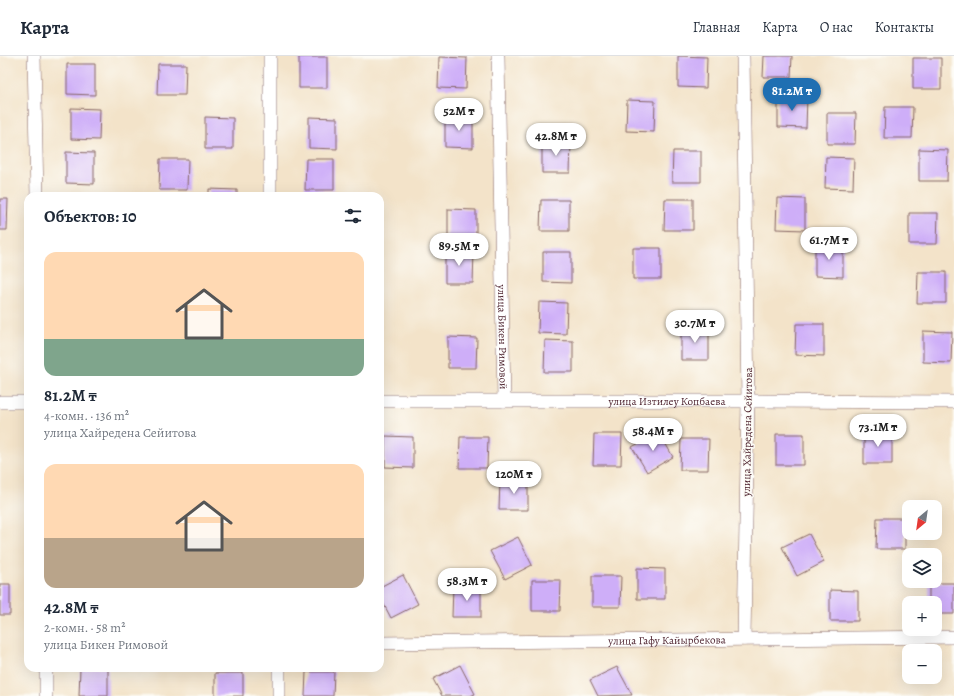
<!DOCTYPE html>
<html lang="ru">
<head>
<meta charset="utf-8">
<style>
	:root { --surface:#fff; --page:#f6f6f7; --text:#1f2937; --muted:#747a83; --line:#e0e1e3; --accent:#1f6fb2 }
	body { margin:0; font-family:Alegreya,serif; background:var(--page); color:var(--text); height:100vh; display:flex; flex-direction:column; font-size:15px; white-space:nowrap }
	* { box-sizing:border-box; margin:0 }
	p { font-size:13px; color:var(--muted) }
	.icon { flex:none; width:22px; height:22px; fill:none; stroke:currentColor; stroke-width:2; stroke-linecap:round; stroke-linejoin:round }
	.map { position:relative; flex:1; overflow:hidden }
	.sheet { position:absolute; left:24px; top:136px; width:360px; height:480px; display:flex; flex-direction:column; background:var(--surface); border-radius:12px; box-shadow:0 4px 16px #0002 }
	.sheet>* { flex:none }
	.needle { width:26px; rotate:209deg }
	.buttons { position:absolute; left:902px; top:444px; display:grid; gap:8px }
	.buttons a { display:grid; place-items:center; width:40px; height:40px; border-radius:8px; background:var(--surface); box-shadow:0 4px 16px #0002; font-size:20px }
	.price { position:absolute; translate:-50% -34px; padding:0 9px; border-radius:14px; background:#fff; color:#222; font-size:13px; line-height:26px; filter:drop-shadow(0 1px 2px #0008) }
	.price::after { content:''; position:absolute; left:50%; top:24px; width:12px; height:9px; margin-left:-6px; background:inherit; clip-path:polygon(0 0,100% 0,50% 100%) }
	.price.selected { background:var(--accent); color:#fff }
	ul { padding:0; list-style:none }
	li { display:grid; align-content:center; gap:8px; height:212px; padding:0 20px }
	li span { display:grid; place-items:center; height:124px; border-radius:12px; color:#555 }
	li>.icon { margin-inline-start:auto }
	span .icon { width:72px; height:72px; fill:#fffc; stroke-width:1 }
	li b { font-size:17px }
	h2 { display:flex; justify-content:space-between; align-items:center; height:48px; padding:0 20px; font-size:17px }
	header { display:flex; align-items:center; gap:24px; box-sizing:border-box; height:56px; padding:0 20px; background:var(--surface); border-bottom:1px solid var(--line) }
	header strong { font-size:19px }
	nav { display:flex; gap:22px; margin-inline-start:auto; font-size:14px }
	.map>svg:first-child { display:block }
	.building { fill:#ceaef8 }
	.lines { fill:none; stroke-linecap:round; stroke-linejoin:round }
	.street-casing { stroke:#856462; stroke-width:14 }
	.street { stroke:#fff; stroke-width:13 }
	.labels { text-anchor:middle; stroke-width:3; stroke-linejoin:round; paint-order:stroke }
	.street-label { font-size:11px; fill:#4a1f2b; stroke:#fdfcf7 }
</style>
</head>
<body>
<header>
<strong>Карта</strong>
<nav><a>Главная</a><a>Карта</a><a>О нас</a><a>Контакты</a></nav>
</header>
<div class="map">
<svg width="954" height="640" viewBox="0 0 954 640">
	<rect width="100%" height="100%" fill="#fdfcf7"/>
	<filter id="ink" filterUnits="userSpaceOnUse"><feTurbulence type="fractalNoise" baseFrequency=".025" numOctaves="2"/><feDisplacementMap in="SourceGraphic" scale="8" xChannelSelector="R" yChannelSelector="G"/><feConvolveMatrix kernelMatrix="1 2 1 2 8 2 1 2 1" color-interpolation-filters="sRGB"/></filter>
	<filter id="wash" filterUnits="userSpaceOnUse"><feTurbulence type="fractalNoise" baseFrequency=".012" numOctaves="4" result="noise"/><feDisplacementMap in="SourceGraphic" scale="16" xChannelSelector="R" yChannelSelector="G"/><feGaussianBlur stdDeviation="0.9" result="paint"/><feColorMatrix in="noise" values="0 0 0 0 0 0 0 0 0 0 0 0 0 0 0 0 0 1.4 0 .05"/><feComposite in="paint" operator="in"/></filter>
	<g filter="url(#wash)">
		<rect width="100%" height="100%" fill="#f3e3c9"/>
		<g id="blocks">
			<path class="building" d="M678,0L707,1L706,32L678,31Z
				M764,0H792L791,21H763Z
				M299,1H327V32H299Z
				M439,1L467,2L466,33L438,32Z
				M913,2H941V33H913Z
				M67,8H95V39L67,38Z
				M158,8H186L185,39H157Z
				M778,40L807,41L806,72L778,71Z
				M627,44L655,45L654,76L626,75Z
				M885,51H913L912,82H884Z
				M71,52L100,53L99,84L71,83Z
				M827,57H856L855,88H827Z
				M445,60L473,61V92L445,91Z
				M205,61L233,62V93H205Z
				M309,61L337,62V93L309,92Z
				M542,86H571L570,117H542Z
				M919,93L948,94L947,125H919Z
				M673,95H701V126H672Z
				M66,96L94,97V128L66,127Z
				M826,101L854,102L853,133L825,132Z
				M160,103H188L187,134H159Z
				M306,103H334V134H305Z
				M209,133L237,134V140H209Z
				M777,142L805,143V174L776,173Z
				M0,143H8L7,174H0Z
				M665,143H693V174H664Z
				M541,144H569V175H540Z
				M448,153L476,154V185H448Z
				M909,157H938L937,188H909Z
				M815,189H843V221L815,220Z
				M633,192H661V223H633Z
				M445,196H474L473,227H445Z
				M543,196H571V227L543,226Z
				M918,216H946V247H917Z
				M539,246L567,247L566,278L538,277Z
				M796,268H824V300L795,299Z
				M681,273H709V304H681Z
				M923,275L952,276L951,307L923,306Z
				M448,281L477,282L476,312H448Z
				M545,284L573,285V316H544Z
				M659,376L673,401L647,416L632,391Z
				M864,377H892V408H864Z
				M594,378H622L621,409H593Z
				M776,378H804V409H776Z
				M385,380L413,381V412L385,411Z
				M460,381H488L487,412H459Z
				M681,383H709L708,414H680Z
				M500,423H528V454H499Z
				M877,462H905V493H876Z
				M809,478L824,506L797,520L782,491Z
				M518,481L532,509L505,523L490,495Z
				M637,512L665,513V543H637Z
				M403,519L418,548L391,562L380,541V531Z
				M592,520H621L620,551H592Z
				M532,524H561L560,555H532Z
				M929,527H954V558H935V547H929Z
				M0,528H10V559H0Z
				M453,530H481V561H452Z
				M830,534L858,535V565H830Z
				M460,609L475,638L470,640H442L433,623Z
				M617,611L632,639L598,640L590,624Z
				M80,612H108V640H79Z
				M306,616H334L333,640H305Z
				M215,617H243V640H215Z"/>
		</g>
	</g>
	<g filter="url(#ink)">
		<use href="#blocks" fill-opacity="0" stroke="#856462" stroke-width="1"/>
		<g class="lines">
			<defs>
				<g id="street">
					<path d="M34,0L37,140"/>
					<path id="s1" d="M498,0L504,345"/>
					<path d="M743,0L748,345L744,583"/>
					<path d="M270,140V0"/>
					<path id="s2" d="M380,345H748L954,346"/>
					<path d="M0,346H28"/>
					<path id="s3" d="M380,587L954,581"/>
					<path d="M46,612V640"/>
					<path d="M279,612V640"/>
				</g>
			</defs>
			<use href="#street" class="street-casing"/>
			<use href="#street" class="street"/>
		</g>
	</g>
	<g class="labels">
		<g class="street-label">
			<text dy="4" stroke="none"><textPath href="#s1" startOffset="281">улица Бикен Римовой</textPath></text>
			<text dy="4" stroke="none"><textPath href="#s2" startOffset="287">улица Изтилеу Копбаева</textPath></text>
			<text transform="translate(747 376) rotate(-89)" y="4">улица Хайредена Сейитова</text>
			<text dy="4" stroke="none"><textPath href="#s3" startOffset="287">улица Гафу Кайырбекова</textPath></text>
		</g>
	</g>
</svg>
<div class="buttons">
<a><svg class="needle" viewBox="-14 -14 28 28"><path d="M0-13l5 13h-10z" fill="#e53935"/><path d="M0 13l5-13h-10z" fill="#747a83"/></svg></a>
<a><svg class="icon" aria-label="layers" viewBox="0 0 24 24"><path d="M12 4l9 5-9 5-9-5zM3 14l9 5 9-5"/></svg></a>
<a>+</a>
<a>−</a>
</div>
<b class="price selected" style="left:792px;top:56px">81.2M ₸</b>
<b class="price" style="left:459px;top:76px">52M ₸</b>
<b class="price" style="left:556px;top:101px">42.8M ₸</b>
<b class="price" style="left:829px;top:205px">61.7M ₸</b>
<b class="price" style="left:459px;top:211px">89.5M ₸</b>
<b class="price" style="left:695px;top:288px">30.7M ₸</b>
<b class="price" style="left:878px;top:392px">73.1M ₸</b>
<b class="price" style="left:653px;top:396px">58.4M ₸</b>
<b class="price" style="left:514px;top:439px">120M ₸</b>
<b class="price" style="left:467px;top:546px">58.3M ₸</b>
<section class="sheet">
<h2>Объектов: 10<svg class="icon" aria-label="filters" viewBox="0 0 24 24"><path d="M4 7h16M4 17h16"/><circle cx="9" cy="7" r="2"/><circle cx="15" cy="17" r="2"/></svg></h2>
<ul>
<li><span style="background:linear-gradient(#ffd9b3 70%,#7fa58c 0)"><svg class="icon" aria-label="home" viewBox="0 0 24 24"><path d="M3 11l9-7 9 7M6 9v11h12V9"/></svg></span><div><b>81.2M ₸</b><p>4-комн. · 136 m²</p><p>улица Хайредена Сейитова</p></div></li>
<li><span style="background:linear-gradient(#ffd9b3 60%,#b9a48a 0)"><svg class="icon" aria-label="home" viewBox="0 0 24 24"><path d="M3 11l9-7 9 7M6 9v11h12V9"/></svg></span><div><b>42.8M ₸</b><p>2-комн. · 58 m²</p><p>улица Бикен Римовой</p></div></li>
</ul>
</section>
</div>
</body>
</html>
